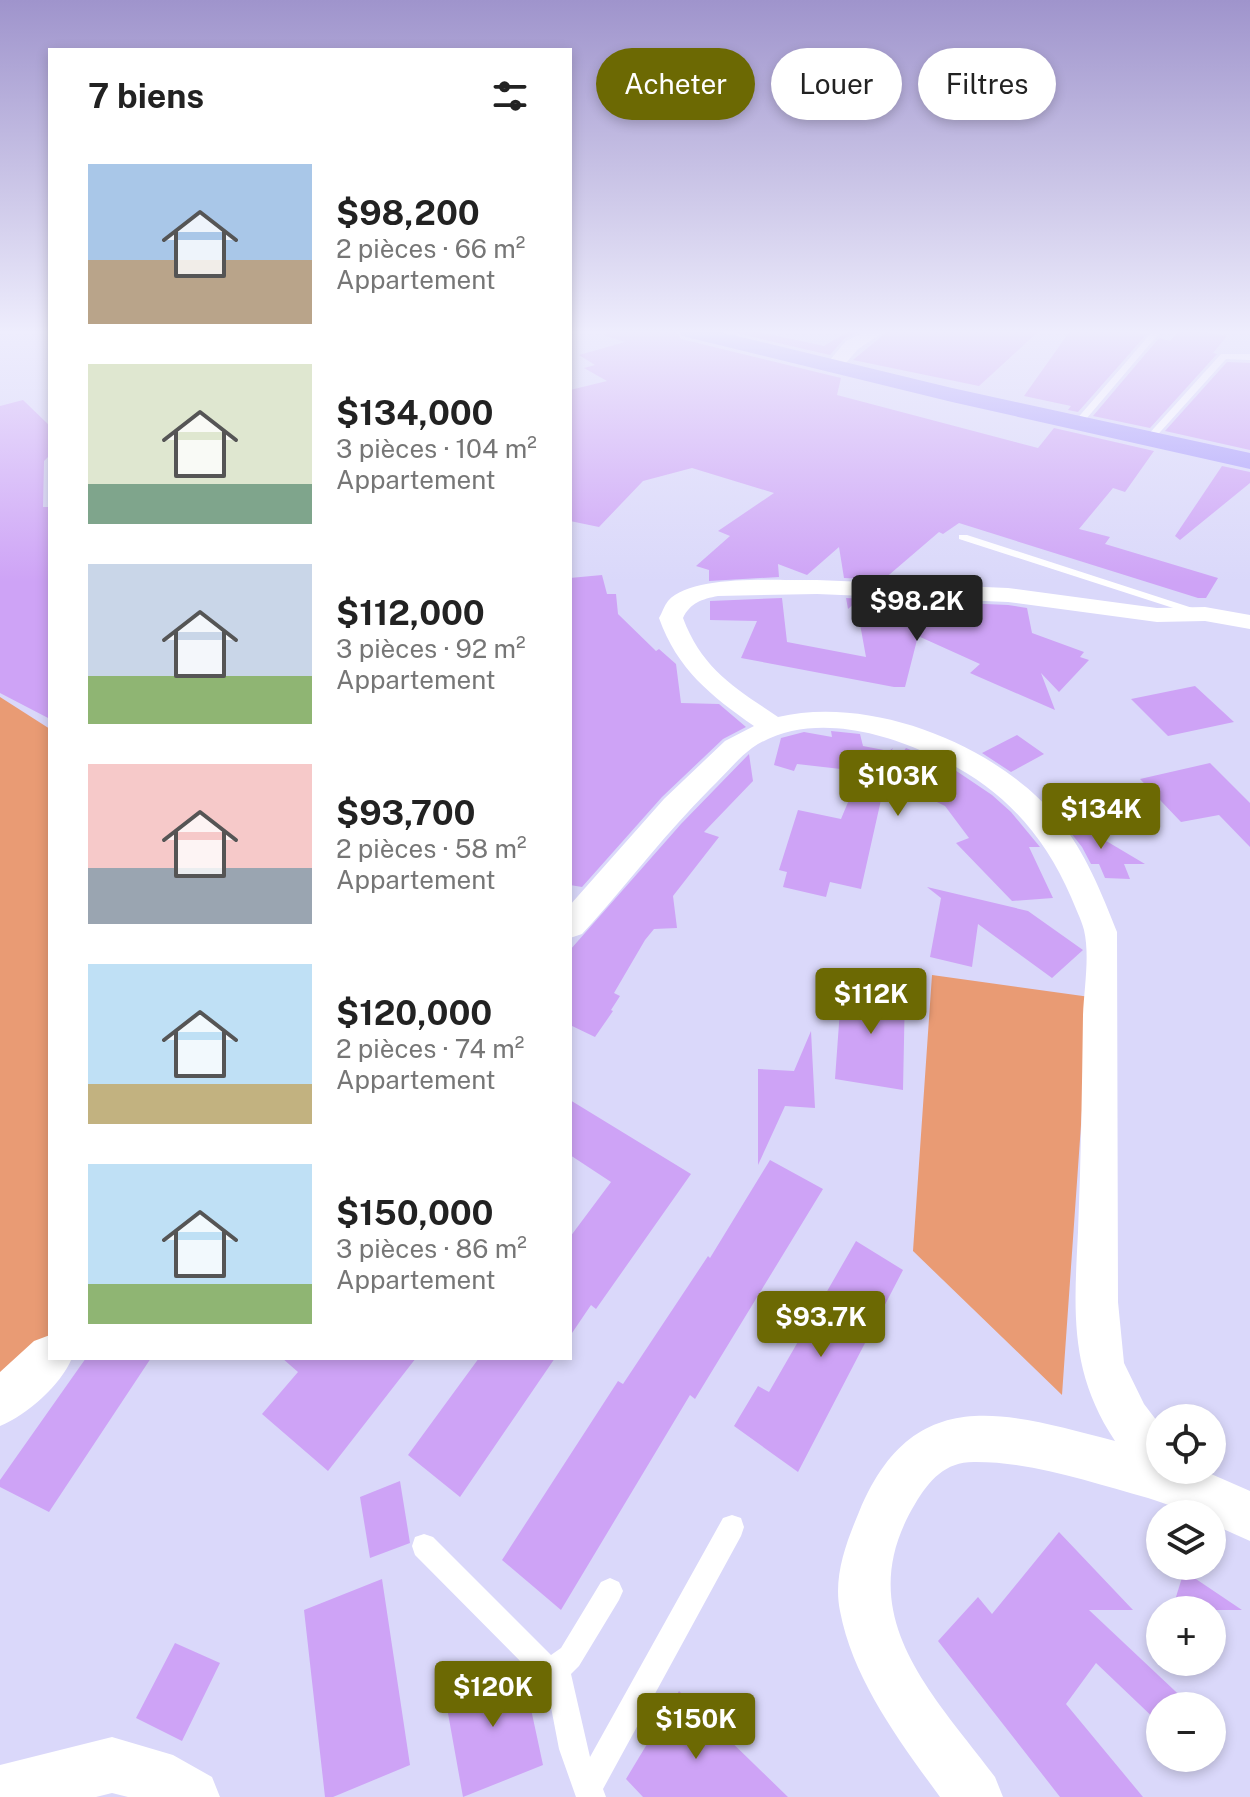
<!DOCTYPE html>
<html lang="fr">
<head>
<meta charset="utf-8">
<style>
	:root { --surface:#fff; --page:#f2f2f2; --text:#222; --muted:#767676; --accent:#6c6903 }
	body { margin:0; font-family:"Public Sans",sans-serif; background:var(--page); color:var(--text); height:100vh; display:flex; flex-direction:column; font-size:30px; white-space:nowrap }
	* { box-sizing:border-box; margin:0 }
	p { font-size:26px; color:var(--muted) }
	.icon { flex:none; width:44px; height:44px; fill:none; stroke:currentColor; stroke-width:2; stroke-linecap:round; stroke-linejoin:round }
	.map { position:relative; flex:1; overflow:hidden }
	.side { position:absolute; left:48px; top:48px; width:524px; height:1312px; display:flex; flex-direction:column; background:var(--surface); border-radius:0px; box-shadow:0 4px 12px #0003 }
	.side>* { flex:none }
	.banner { position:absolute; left:596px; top:48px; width:534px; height:72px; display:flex; gap:16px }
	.controls { position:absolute; left:1146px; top:1404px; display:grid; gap:16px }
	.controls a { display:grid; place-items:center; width:80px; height:80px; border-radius:50%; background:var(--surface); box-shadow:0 4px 12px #0003; font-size:40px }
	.price { position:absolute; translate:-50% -68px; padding:0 18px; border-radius:8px; background:var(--accent); color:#fff; font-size:26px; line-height:52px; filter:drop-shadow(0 2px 4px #0008) }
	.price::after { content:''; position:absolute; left:50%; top:48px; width:24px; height:18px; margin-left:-12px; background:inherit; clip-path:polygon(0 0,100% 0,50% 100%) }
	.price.selected { background:#222; color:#fff }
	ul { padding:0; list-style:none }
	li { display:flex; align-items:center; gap:24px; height:200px; padding:0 40px }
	li span { display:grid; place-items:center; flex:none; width:224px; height:160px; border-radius:0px; color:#555 }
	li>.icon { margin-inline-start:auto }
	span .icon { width:96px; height:96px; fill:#fffc; stroke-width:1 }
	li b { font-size:34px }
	h2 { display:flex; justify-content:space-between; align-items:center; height:96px; padding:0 40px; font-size:34px }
	.pill { padding:0 28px; border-radius:36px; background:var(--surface); box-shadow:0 4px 12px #0003; font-size:28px; line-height:72px }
	.pill.selected { background:var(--accent); color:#fff }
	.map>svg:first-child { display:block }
	.green { fill:#e99b74 }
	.building { fill:#cea3f6 }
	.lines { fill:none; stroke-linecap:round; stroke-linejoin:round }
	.service { fill:#fff; fill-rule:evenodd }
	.minor { fill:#fff; fill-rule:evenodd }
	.trunk { fill:#a89afc; fill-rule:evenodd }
</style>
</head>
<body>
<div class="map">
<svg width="1250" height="1797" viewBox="0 0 1250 1797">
	<rect width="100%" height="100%" fill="#dad8fa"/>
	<path class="green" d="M0,697L50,729V1347L0,1389Z
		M932,975L1090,997L1062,1395L913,1251Z"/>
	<path class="building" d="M607,331H676L681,339L841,378L837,395L1038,448L1054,428L1154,451L1125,492L1113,488L1079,529L1110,537L1105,544L1218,578L1206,598H1198L959,523L943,534L939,532L883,580L844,578L839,547L807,575L778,564L779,577L709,581V570L696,566L730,536L718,531L774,493L692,468L643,481L599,527L570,521V390L607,381L584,368L595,365L579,355L625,342L606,336Z
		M727,331H754L824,346L849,331H860L844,339L830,355Z
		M888,331H1039L979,386L853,360Z
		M1070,331H1133L1146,335L1078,412L1068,410L1071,406L1024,396Z
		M1179,331H1200L1227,336L1213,353L1217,354L1150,428L1093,416L1159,338L1170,341Z
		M1227,362L1250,363V450L1165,431Z
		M23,400L50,426V455L44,461L43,507H50V719L0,693V406Z
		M1222,466L1250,472V483L1180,540L1175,536Z
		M602,575L607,594H616L618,614L656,651L659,649L676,664L681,703L719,704L746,727L723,739L662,797L582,887L570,885V578Z
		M782,598L787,642L866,657L856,602L848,609L846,598L1008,605L1027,608L1032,633L1084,652L1080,657L1089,660L1059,692L1041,673L1055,710L970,673L980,664L918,636L905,687H894L741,658L757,621L710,620V601Z
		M1195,686L1234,722L1168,736L1131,699Z
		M831,731L860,734L863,746L889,751L893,748L892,750L903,752L906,748L949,766L992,795L1011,812L1040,847H1029L1053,898L1012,901L956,843L969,838L945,806L896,782L891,793L883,791L861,889L830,882L826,897L783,887L787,872L779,870L798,810L841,819L856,783L867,772L797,764L794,771L774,765L781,738L804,732L832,737Z
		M1017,735L1044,754L1011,772L982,753Z
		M749,754L753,781L704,832L719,837L673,896L677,928L654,929L645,940L614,993L620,996L611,1010L613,1011L595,1037L570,1025V950L681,824Z
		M1210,763L1250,803V847L1219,815L1181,822L1140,779Z
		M1052,809L1113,845L1145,864H1124L1130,879L1105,878L1099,864H1091L1082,847Z
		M927,887L1028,911L1083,950L1052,978L978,924L972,967L930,957L941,898Z
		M842,982L905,992L903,1090L835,1079Z
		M811,1031L815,1108L785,1106L758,1165V1069L794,1071Z
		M570,1100L691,1174L596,1309L591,1305L570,1336V1237L611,1182L570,1155Z
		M770,1160L823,1189L695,1399L690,1395L561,1610L502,1560L618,1381L623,1384L708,1256L710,1258Z
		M856,1241L903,1270L798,1472L734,1426L758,1386L769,1392Z
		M86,1358H151L49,1512L0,1487V1480Z
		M282,1358H416L328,1471L262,1414L298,1372Z
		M479,1358H555L460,1497L408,1455Z
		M400,1481L410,1543L370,1558L360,1497Z
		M1059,1532L1133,1610H1089L1191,1706H1160V1724L1096,1663L1066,1704L1143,1797H1060L938,1641L978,1597L992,1614Z
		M1184,1571L1242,1610H1172Z
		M382,1579L410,1765L333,1797H325L304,1610Z
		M175,1643L220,1663L182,1741L136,1718Z
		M517,1662L522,1667L543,1765L463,1797L444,1691Z
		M679,1691L788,1797H643L626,1779Z"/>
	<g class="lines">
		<path class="service" d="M1153,331H1161L1081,425H1075V421Z
			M1221,354H1250V360L1226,359L1152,441H1146V437Z
			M959,535H967L1211,614L1209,617H1201L959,539Z
			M732,1515L741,1518L744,1527L741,1536L603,1789L606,1797H576L559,1749L546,1681L536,1677L415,1555L412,1546L415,1537L424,1534L433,1537L551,1655L561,1648L601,1582L610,1578L619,1582L623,1591L619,1600L579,1666L571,1674L590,1757L723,1518Z"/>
		<path class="minor" d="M866,331H885L858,349L839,371H827L824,367L846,341Z
			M817,580L1008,588L1157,608L1205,607L1250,615V629L1205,621L1157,622L1008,602L817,594L718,596C702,599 690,603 683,618C702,669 735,688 778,717C872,695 997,745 1058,819C1085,851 1102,894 1117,932L1118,1302L1124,1363L1144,1404L1160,1425V1470H1202L1250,1491V1541L1212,1524V1514C1188,1514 1171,1505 1148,1498C1093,1483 1034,1462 976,1462C946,1461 930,1479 915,1504C849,1614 931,1692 995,1777L1003,1797H940C900,1742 853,1680 840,1611C833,1577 846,1543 859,1512C913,1382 1004,1412 1115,1441C1069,1372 1074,1311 1078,1232C1081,1160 1082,1087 1083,1015C1084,989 1090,956 1084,930C1081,919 1075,907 1071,897C1041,828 995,781 925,752C873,729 803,713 752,748C736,760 723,777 709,790C667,832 632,878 593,922L582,934L570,938V905L664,799L725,741L754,726C711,696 677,669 659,618C662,613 664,606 668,601C692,573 781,581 817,580Z
			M50,1335V1358H72C61,1385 27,1415 0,1426V1372L34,1341Z
			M112,1737L173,1755L212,1777L220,1797H128L112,1793L96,1797H0V1765Z"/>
		<path class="trunk" d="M679,331H716L952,388L1250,453V469L952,402L682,336Z"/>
	</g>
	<linearGradient id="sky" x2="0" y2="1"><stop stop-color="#9f94cc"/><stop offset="0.57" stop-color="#eeedfd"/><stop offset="1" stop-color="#eeedfd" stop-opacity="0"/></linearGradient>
	<rect width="1250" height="582" fill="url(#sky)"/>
</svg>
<div class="controls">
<a><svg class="icon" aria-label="locate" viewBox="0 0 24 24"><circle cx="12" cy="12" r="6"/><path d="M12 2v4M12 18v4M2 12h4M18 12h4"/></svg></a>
<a><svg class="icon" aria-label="layers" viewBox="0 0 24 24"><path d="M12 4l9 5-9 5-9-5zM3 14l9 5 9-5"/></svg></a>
<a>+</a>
<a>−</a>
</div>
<b class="price selected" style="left:917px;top:643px">$98.2K</b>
<b class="price" style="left:898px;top:818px">$103K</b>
<b class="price" style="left:1101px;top:851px">$134K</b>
<b class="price" style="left:871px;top:1036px">$112K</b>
<b class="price" style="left:821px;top:1359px">$93.7K</b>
<b class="price" style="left:493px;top:1729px">$120K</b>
<b class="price" style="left:696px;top:1761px">$150K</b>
<div class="banner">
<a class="pill selected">Acheter</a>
<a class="pill">Louer</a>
<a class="pill">Filtres</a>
</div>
<section class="side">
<h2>7 biens<svg class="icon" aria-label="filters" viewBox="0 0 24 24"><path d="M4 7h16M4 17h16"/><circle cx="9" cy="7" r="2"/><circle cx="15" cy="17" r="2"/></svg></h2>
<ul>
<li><span style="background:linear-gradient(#a9c7e8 60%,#b9a48a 0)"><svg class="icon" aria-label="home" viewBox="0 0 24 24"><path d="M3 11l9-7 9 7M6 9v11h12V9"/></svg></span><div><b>$98,200</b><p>2 pièces · 66 m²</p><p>Appartement</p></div></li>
<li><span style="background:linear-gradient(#dfe7d0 75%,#7fa58c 0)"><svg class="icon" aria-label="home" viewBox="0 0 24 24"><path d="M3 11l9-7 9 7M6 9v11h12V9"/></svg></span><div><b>$134,000</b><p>3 pièces · 104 m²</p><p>Appartement</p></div></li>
<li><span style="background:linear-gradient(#c9d6e8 70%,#8fb573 0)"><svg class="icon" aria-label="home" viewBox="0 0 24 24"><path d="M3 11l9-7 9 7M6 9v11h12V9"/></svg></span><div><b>$112,000</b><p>3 pièces · 92 m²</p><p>Appartement</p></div></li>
<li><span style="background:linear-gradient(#f6c9c9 65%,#9aa5b1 0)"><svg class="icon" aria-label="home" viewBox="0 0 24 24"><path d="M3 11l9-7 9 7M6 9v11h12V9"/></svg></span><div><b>$93,700</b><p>2 pièces · 58 m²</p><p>Appartement</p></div></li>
<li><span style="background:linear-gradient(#bfe0f5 75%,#c2b280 0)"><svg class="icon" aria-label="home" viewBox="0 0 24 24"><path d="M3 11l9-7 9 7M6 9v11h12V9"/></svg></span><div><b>$120,000</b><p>2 pièces · 74 m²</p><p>Appartement</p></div></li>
<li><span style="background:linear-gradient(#bfe0f5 75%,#8fb573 0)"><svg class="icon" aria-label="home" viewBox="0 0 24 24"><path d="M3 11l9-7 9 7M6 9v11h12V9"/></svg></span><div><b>$150,000</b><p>3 pièces · 86 m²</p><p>Appartement</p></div></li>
</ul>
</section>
</div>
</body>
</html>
